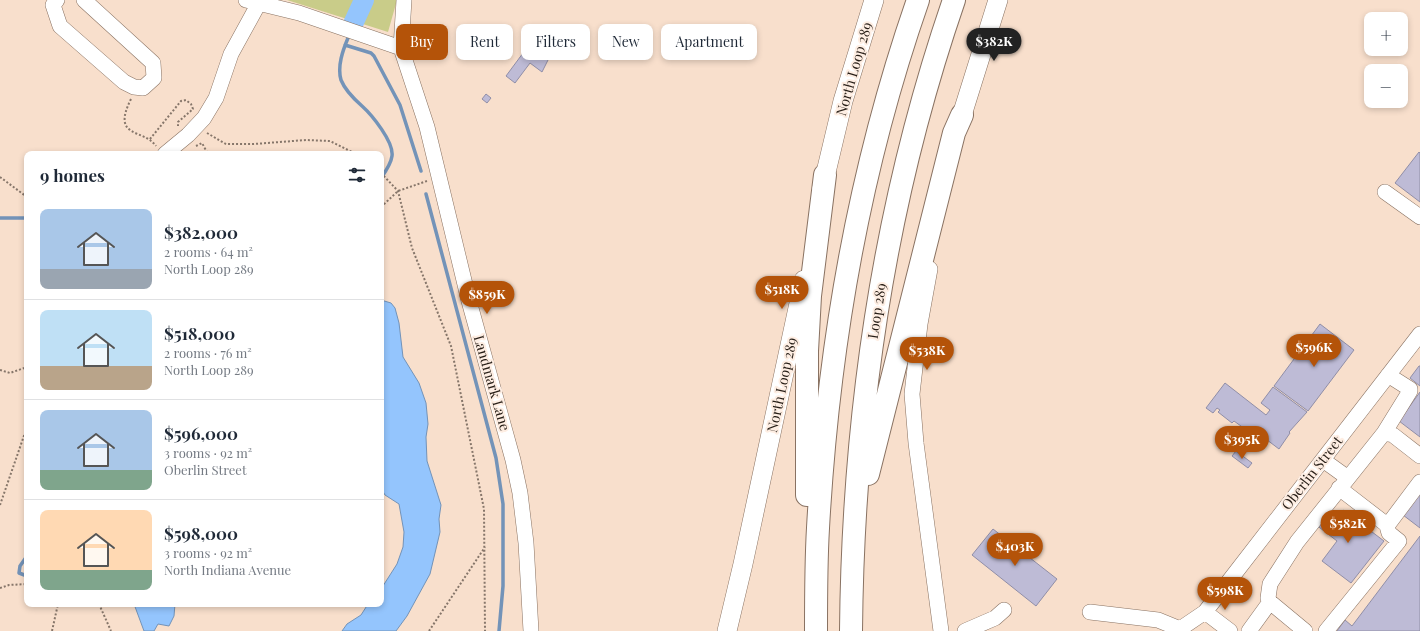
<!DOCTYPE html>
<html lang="en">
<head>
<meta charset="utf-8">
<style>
	:root { --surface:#fff; --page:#f6f6f7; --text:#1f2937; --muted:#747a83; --line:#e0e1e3; --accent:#b45309 }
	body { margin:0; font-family:"Playfair Display",serif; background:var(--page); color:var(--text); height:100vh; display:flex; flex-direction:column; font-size:15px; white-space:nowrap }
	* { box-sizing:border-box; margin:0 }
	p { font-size:13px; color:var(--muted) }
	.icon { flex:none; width:22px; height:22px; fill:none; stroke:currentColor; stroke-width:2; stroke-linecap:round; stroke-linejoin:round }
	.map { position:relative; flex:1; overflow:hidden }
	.drawer { position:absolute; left:24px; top:151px; width:360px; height:456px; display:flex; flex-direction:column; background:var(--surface); border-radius:8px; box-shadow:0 2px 6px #0003 }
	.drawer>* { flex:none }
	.top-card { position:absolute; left:396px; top:24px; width:380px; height:36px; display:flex; gap:8px }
	.tools { position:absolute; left:1364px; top:12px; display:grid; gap:8px }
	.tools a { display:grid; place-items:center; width:44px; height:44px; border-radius:8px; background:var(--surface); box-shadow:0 2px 6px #0003; font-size:20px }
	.price { position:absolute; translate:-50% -34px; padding:0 9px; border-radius:14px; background:var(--accent); color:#fff; font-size:13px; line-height:26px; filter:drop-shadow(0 1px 2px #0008) }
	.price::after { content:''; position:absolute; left:50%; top:24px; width:12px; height:9px; margin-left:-6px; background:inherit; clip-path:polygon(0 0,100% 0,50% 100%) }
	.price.on { background:#222; color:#fff }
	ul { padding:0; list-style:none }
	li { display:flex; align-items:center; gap:12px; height:100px; padding:0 16px }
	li+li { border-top:1px solid var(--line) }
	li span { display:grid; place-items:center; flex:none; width:112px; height:80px; border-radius:8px; color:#555 }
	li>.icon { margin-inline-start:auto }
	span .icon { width:48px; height:48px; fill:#fffc; stroke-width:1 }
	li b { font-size:17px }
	h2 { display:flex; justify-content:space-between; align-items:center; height:48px; padding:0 16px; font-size:17px }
	.pill { padding:0 14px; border-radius:8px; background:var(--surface); box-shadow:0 2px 6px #0003; font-size:14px; line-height:36px }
	.pill.on { background:var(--accent); color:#fff }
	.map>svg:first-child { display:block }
	.green { fill:#c9cc89 }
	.water { fill:#94c5fd; stroke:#7393b8 }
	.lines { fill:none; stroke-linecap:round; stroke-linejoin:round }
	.stream { stroke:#7393b8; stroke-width:3.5 }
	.river { stroke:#94c5fd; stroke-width:20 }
	.building { fill:#bebbd6; stroke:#908ea7 }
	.minor-casing { stroke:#897262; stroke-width:16 }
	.major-casing { stroke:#897262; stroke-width:20 }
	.highway-casing { stroke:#897262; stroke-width:24 }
	.path { stroke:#86766a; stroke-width:2; stroke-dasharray:2 2; stroke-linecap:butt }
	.minor { stroke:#fff; stroke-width:15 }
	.major { stroke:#fff; stroke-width:19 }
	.highway { stroke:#fff; stroke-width:22 }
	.labels { text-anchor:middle; stroke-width:4; stroke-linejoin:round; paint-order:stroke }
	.street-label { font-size:14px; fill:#271e17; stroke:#feeee3 }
</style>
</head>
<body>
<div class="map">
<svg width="1420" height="631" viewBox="0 0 1420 631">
	<rect width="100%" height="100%" fill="#f8dfcc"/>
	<path class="green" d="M287,0H397L388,32Z"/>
	<path class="water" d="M381,300L391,303L395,308L399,323L403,357L419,383L426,403L428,424L426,437L427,461L441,505L439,519L440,532L430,574L407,616L396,631H342L347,624L361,615L368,604H381V589L397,564L403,547L404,532L399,504L385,495L381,488Z
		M134,604H175L174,616L169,626L158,624L154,631H144Z"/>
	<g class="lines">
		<path class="stream" d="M348,38C343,50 337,66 341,80C345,90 354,99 362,106C372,115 394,142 392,156C391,164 386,171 381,178
			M345,45L371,53L374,56L400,105L421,171
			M426,194L496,458L503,504V586L499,631
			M0,218H27
			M27,556L20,566L19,573L27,576"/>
		<path class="river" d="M353,24L364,0"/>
	</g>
	<path class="building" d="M529,45L534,48L535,47L545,54L543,56L548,60L542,72L530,63L515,83L506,76Z
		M486,94L491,98L487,103L482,99Z
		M1419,152L1420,153V202L1395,183Z
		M1320,324L1354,350L1308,411L1274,386Z
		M1419,366H1420V386L1410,378Z
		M1225,383L1266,415L1270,410L1261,403L1273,387L1307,412L1289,432L1290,433L1279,449L1254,430L1252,434L1234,421L1232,423L1218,412L1220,410L1217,408L1213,413L1206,408Z
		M1420,392V437L1399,421Z
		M1236,451L1252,463L1248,468L1232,456Z
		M1420,493V528L1403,515Z
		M1326,510L1337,518L1343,510L1384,541L1351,583L1322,561L1337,541L1315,524Z
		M993,529L1057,579L1036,606L972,555Z
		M1420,536V631H1337L1345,620L1352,626Z"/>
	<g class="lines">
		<defs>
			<path id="minor" d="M57,0L53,5L60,26L124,82L134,87L143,88L154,78L153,63L84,0
				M246,0L299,13L401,48
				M404,0L401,48L427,127L469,301L513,460L520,493L526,543L531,631
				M165,154L188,135L204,118L216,98L231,54L259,3
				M1385,192L1420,217
				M930,269L920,324L912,394L916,443L941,631
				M1384,433L1410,391V389L1388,375
				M1323,460L1348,478
				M1339,488L1387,525
				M1090,612L1158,620L1180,629L1205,612L1420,334
				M1205,612L1230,631
				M965,631L995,618L1004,610
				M1249,631L1270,602
				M1305,631L1270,602L1268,598L1270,584L1297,542L1384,433L1393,435L1420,456
				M1326,631L1399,541L1389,533L1387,526L1420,482"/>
			<path id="major" d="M962,115L998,0
				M822,189L843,101L874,0
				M727,631L743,564L804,280"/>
			<path id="highway" d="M868,474L954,133L962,115
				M807,495V351L810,296L825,175
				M816,631C816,597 816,562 818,528C828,349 859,169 918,0
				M851,631C853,416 884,203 954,0"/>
		</defs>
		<use href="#minor" class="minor-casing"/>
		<use href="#major" class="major-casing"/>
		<use href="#highway" class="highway-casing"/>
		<path class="path" d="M131,99C111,139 143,128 156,146
			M207,133L226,144H254L306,140L330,141L356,154
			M150,139L181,101L186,100L191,104L193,109L178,122V126
			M196,146L202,143L208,154
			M381,173L398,191L412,248L451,346L484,509L485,631
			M0,177L27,197
			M381,207L398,191L427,181
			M0,370L10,373L27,367
			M0,505L27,427
			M0,588L9,585L27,584
			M99,604L111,631
			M52,631L58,604
			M429,631L485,547"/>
		<use href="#minor" class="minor"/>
		<use href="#major" class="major"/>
		<use href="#highway" class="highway"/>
	</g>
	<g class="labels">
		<g class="street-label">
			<text transform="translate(854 69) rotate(-74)" y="5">North Loop 289</text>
			<text transform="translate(877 311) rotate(-81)" y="5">Loop 289</text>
			<text transform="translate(492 383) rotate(74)" y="5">Landmark Lane</text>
			<text transform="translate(782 385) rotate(-78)" y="5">North Loop 289</text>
			<text transform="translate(1312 473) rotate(-52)" y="5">Oberlin Street</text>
		</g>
	</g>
</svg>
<div class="tools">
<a>+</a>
<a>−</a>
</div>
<b class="price on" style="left:994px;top:62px">$382K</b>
<b class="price" style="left:782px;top:310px">$518K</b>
<b class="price" style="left:487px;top:315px">$859K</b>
<b class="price" style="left:1314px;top:368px">$596K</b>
<b class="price" style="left:927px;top:371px">$538K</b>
<b class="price" style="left:1242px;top:460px">$395K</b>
<b class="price" style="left:1348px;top:544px">$582K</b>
<b class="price" style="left:1015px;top:567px">$403K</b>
<b class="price" style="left:1225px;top:611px">$598K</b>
<div class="top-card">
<a class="pill on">Buy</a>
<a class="pill">Rent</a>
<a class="pill">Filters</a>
<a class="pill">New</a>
<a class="pill">Apartment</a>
</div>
<section class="drawer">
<h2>9 homes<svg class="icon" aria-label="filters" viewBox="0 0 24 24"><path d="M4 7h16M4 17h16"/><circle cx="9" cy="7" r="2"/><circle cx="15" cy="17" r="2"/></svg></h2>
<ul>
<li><span style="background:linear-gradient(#a9c7e8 75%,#9aa5b1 0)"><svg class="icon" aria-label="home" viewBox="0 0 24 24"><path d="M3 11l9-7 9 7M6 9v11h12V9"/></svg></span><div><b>$382,000</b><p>2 rooms · 64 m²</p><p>North Loop 289</p></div></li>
<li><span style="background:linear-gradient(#bfe0f5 70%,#b9a48a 0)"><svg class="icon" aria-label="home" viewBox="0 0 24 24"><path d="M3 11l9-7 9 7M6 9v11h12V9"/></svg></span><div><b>$518,000</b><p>2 rooms · 76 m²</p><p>North Loop 289</p></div></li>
<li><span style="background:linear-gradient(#a9c7e8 75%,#7fa58c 0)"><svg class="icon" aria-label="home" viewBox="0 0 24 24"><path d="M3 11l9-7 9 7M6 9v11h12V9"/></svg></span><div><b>$596,000</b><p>3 rooms · 92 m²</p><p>Oberlin Street</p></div></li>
<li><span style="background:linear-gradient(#ffd9b3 75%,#7fa58c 0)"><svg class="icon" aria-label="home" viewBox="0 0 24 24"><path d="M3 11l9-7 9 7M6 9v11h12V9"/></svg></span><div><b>$598,000</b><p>3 rooms · 92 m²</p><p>North Indiana Avenue</p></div></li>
</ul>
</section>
</div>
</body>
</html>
